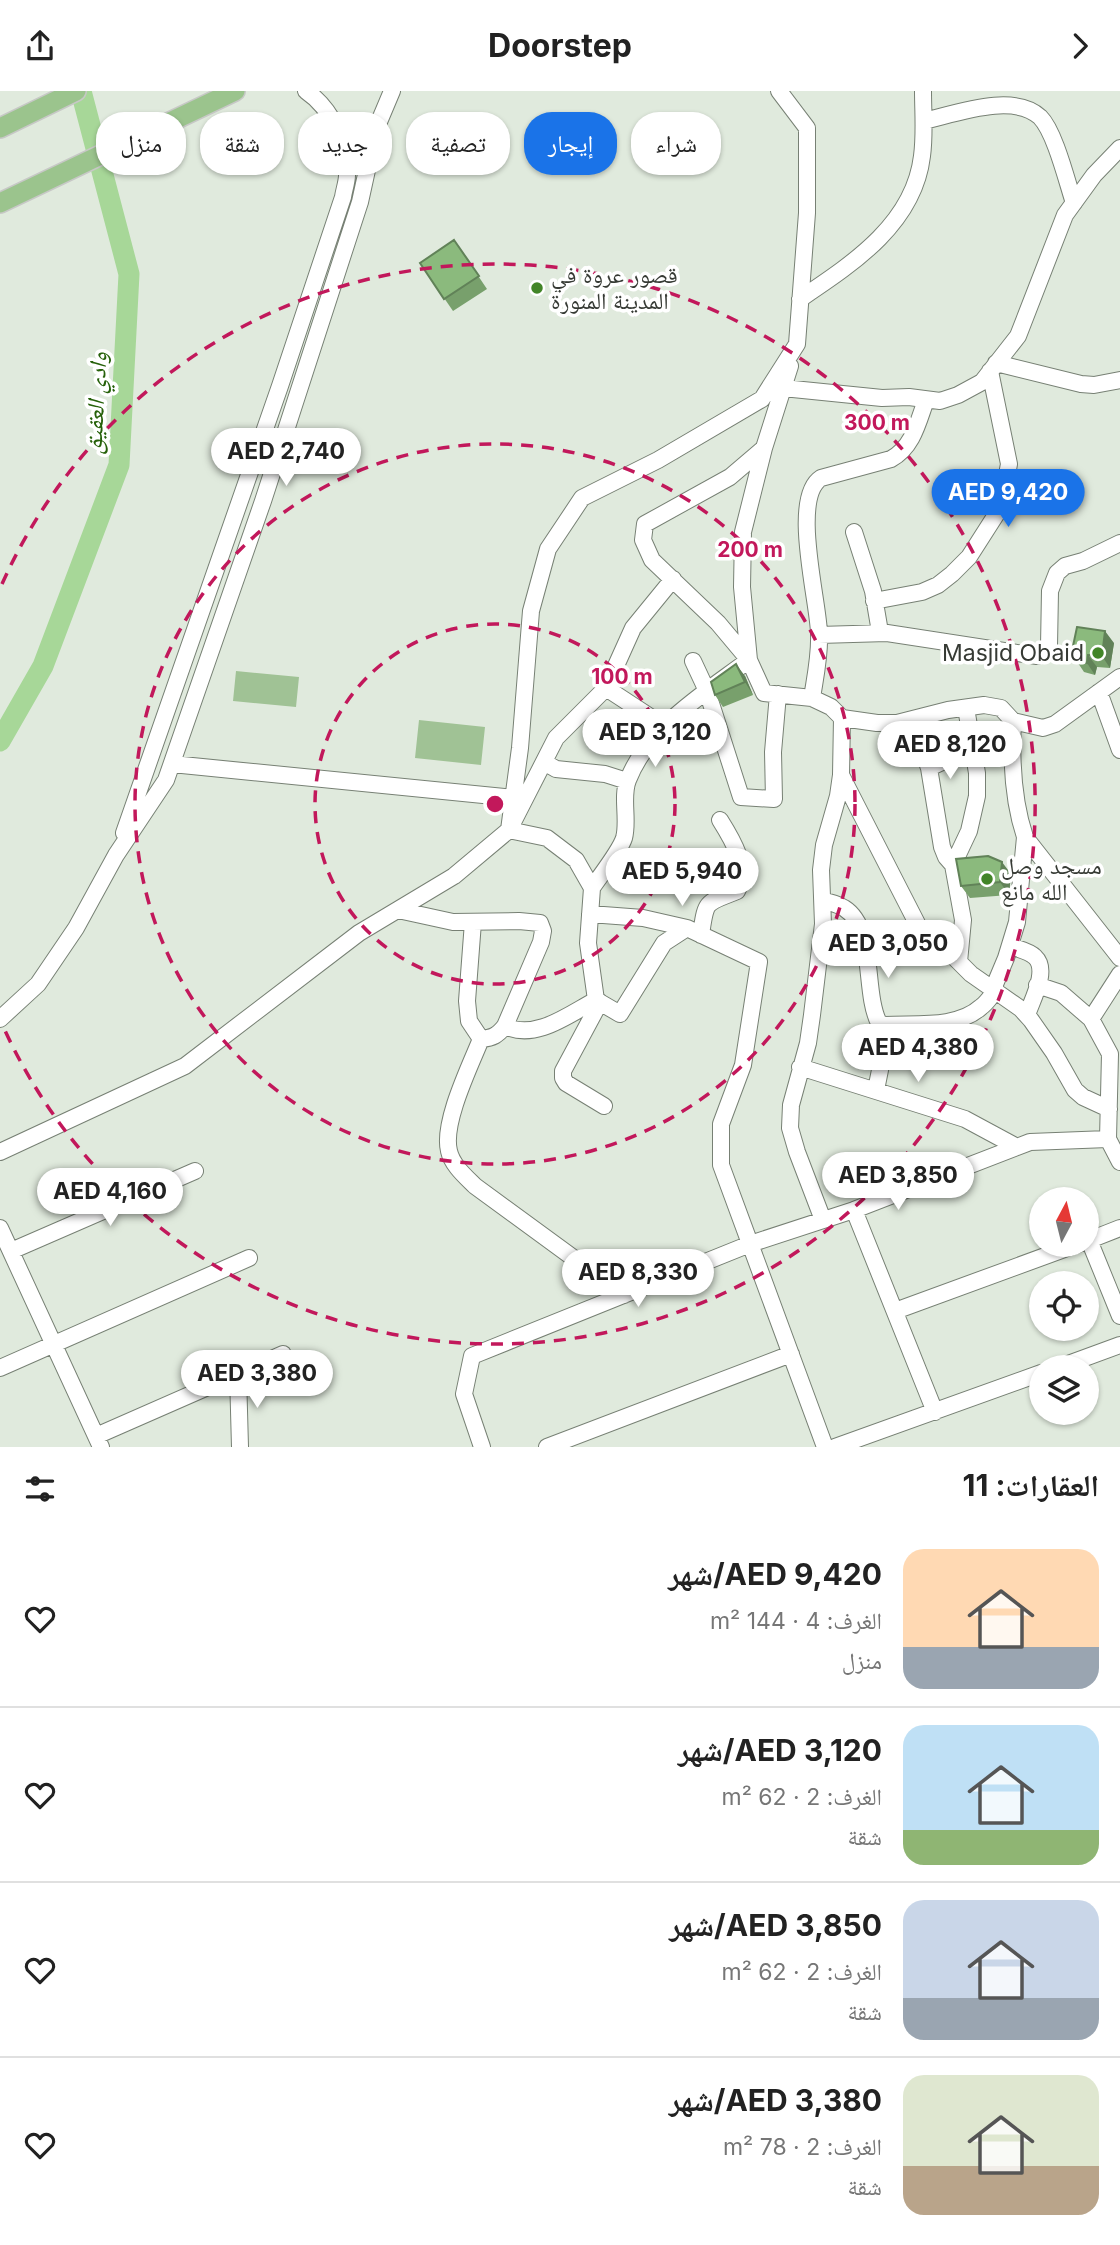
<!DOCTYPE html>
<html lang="ar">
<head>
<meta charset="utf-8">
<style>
	:root { --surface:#fff; --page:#f2f2f2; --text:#222; --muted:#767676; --line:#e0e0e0; --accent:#1a73e8 }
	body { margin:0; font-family:Inter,"Noto Naskh Arabic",sans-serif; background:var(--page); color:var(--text); direction:rtl; height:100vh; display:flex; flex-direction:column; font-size:26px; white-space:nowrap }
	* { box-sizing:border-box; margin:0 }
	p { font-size:23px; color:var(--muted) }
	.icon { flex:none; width:38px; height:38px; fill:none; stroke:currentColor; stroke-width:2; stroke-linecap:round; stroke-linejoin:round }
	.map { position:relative; height:1356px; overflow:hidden; direction:ltr }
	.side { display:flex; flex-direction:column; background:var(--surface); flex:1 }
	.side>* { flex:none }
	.banner { position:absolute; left:21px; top:21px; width:700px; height:63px; direction:rtl; display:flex; gap:14px }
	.needle { width:46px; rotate:7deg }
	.buttons { position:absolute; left:1029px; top:1096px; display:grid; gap:14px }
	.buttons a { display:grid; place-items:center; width:70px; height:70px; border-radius:50%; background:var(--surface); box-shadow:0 2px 5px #0004; font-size:35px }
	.price { position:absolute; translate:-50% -60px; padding:0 16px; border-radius:24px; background:#fff; color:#222; font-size:23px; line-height:46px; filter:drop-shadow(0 2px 4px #0008) }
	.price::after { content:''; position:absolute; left:50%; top:42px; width:21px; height:16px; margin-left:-10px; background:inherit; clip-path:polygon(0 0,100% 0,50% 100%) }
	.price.selected { background:var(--accent); color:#fff }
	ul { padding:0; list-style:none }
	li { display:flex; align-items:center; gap:21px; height:175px; padding:0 21px }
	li+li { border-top:2px solid var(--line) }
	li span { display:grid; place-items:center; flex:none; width:196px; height:140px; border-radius:21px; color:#555 }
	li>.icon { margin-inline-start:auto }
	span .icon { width:84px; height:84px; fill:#fffc; stroke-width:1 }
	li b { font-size:30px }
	h2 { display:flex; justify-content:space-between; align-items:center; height:84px; padding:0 21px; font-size:30px }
	.chip { padding:0 24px; border-radius:28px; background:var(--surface); box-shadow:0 2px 5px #0004; font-size:24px; line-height:63px }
	.chip.selected { background:var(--accent); color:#fff }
	header { display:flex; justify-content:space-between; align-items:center; height:91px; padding:0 21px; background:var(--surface); font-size:32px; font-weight:700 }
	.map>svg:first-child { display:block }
	.green { fill:#a0c295 }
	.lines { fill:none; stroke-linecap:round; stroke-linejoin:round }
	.river { stroke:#a7d798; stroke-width:21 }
	.minor-casing { stroke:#778074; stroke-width:18 }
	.major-casing { stroke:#c7c8c6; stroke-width:22 }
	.minor { stroke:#fff; stroke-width:16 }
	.major { stroke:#9bc48d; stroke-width:19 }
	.wall { fill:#78a06c }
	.shaded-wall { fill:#618258 }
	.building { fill:#8bba7d; stroke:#618258; stroke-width:2 }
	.ring { fill:none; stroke:#c2185b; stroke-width:3.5; stroke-dasharray:12 9 }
	.poi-dot { fill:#428528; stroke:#fff; stroke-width:2.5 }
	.labels { text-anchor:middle; stroke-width:7; stroke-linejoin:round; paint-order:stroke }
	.poi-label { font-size:23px; fill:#363a34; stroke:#fff; text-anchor:start }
	.water-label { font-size:24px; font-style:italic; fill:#26610a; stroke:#fff }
	.centre { fill:#c2185b; stroke:#fff; stroke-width:3.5 }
	.ring-label { font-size:21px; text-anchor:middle; font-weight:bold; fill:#c2185b; stroke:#fff; stroke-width:7; stroke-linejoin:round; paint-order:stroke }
</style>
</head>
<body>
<header><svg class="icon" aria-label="forward" viewBox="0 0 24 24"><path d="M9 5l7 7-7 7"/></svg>Doorstep<svg class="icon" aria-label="share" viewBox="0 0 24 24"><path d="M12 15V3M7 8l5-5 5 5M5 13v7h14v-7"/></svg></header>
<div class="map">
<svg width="1120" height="1356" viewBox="0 0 1120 1356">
	<rect width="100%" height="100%" fill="#e0eadd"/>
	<path class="green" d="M236,580L299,586L296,616L233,610Z
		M419,629L485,636L481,674L415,667Z"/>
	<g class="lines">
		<path class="river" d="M0,650L43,575L119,374L129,183L81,0"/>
		<defs>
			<path id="minor" d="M924,30C955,23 1013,1 1040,26C1055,41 1067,91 1074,112
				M800,208C852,173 914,133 922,65C925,43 923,21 923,0
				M996,272L1081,293L1094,294L1120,289
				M783,297L882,307L909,306L940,310L958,304L982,291L1018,245L1065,124L1094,84L1120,57
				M764,357L730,386L645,433L643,449L652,469L718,532L749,569L764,602L812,607L831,616L842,627L877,632H897L948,619L984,614L1001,617L1013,630C1011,668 1013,710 1025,746L1120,867
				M854,441L873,500L880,541
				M673,488L633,537L606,597L556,647L509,739L547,747L576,769L592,797L588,852L596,909L620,923L664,852L687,837
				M874,510L922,501L938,494L952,483L969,466L1001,416L1009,373L990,280
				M819,544L887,542L1037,565L1046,562L1049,555L1050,500L1057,482L1065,475L1083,470L1120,452
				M693,570L707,600L741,706L774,708L773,661L778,603
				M606,597L664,635
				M1099,601L1120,659
				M812,607C815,587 820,565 819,543C819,512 790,407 821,387L891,368C913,356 918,331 926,309
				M907,630L923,660L929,677L942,756L946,766L953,774
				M1013,630L1043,637L1055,633L1120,586
				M544,671L556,678L605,683L627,690
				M172,673L514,707
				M929,677L974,656
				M841,684L925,848L931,855L950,862L971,883L1021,918L1031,929L1054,962L1075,999L1083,1006L1109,1018
				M124,742L280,295L343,106C344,99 347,91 347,84C348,52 331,17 306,0
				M592,797C600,785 620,760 624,747C629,729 621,706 628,689C649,635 705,602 749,569L742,496L743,441L764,357L790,275
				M823,810C830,811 837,813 844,817C876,837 863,901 879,932L885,934C915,932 957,938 981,916C987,912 991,905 996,899
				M398,819L453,831L519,830L540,832L543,840L541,851L505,935C498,944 493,947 481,948
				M590,823L643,827L687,837L759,871L743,974L721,1033V1074L825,1356
				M473,831L467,910L469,930L481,948
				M701,844C706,807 706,813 737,800C750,777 732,748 720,729
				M1010,855C1018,858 1029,860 1035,866C1049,879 1032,909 1027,924
				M959,871L963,829L953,774L969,740L977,705V682L966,617
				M1120,883L1091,928L1110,963L1108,1048L1120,1071
				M1037,894L1061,902L1091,928
				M993,898L1006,867L1017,831L1025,746
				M600,911L563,980V987L566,992L604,1015
				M0,928L38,893L76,837L116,764L166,689L263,410L360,111L376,38L392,0
				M505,935C536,950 569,923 596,909
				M481,948C470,975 442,1032 449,1060C452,1074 465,1085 475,1095L624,1204
				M800,976L965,1028L1017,1056
				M876,999L889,934
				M0,1061L185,975L359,842L454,785L509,739L520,657L531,520L548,458L582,407L658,369L762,308L797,253L807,122V37L779,0
				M823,1129L797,1061L790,1037L791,1014L808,952L812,924L823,833L821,779L824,754L838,705L841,684L842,627
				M0,1137L101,1356
				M1089,1149L1120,1225
				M1087,1150L1120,1137
				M11,1160L195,1080
				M895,1220L1078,1153
				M1060,1276L1120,1254
				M0,1277L249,1167
				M238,1283L240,1356
				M935,1321L854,1119L1030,1051L1108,1048
				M96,1345L283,1263
				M482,1356L464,1303L472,1265L750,1153L854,1119
				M547,1356L791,1263
				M835,1356L1041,1282"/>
			<path id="major" d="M0,37L76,0
				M0,112L235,0"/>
		</defs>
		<use href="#minor" class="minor-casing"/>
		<use href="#major" class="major-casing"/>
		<use href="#minor" class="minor"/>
		<use href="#major" class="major"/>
	</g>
	<path class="wall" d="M454,149L487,198L453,220L420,172Z
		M1114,552L1110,577L1097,576L1095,584L1084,581L1076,569Z
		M745,585L753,604L723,616L715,604Z
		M1011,783L1009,804L970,807L961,795Z"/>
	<path class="shaded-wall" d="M1105,540L1114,552L1110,577L1102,565Z
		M1088,564L1097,576L1095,584L1087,572Z
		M736,573L745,585L753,604L745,591Z
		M1002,771L1011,783L1009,804L1000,791Z"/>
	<path class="building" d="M454,149L479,185L444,208L420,172Z
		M1077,536L1105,540L1102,565L1088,564L1087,572L1076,569L1072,560Z
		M736,573L745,591L715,604L711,591Z
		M988,765L1002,771L1000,791L961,795L956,768Z"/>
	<g class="ring">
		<circle cx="495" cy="713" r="180"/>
		<circle cx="495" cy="713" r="360"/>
		<path d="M2 493A540 540 0 1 1 2 933"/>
	</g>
	<g class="poi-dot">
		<circle cx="537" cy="197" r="7"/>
		<circle cx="1098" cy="562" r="7"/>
		<circle cx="987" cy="788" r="7"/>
	</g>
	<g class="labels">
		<g class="poi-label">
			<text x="551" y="192">قصور عروة في<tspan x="551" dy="26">المدينة المنورة</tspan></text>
			<text x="1084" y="570" text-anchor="end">Masjid Obaid</text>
			<text x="1001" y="783">مسجد وصل<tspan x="1001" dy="26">الله مانع</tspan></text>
		</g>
		<g class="water-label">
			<text transform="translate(96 312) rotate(-87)" y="8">وادي العقيق</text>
		</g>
	</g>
	<circle cx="495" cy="713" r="10" class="centre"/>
	<g class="ring-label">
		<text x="877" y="339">300 m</text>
		<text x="750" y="466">200 m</text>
		<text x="622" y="593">100 m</text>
	</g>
</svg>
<div class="buttons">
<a><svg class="needle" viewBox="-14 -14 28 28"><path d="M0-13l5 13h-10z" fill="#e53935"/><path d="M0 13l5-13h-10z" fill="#767676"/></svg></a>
<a><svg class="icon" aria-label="locate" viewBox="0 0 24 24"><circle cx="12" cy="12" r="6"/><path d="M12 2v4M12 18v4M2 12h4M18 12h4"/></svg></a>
<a><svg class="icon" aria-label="layers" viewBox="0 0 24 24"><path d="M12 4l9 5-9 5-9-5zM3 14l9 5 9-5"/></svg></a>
</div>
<b class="price" style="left:286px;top:397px">AED 2,740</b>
<b class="price selected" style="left:1008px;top:438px">AED 9,420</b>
<b class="price" style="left:655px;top:678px">AED 3,120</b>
<b class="price" style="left:950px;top:690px">AED 8,120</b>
<b class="price" style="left:682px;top:817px">AED 5,940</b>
<b class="price" style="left:888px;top:889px">AED 3,050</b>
<b class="price" style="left:918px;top:993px">AED 4,380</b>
<b class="price" style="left:898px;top:1121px">AED 3,850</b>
<b class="price" style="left:110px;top:1137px">AED 4,160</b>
<b class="price" style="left:638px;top:1218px">AED 8,330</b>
<b class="price" style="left:257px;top:1319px">AED 3,380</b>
<div class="banner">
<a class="chip">شراء</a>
<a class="chip selected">إيجار</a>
<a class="chip">تصفية</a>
<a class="chip">جديد</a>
<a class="chip">شقة</a>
<a class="chip">منزل</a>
</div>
</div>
<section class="side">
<h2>العقارات: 11<svg class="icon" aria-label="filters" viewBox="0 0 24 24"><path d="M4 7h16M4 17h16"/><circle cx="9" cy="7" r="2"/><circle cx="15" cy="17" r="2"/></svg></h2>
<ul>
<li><span style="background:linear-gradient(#ffd9b3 70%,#9aa5b1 0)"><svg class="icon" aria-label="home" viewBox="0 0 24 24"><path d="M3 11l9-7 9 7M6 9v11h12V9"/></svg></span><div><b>AED 9,420/شهر</b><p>الغرف: 4 · 144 m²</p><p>منزل</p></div><svg class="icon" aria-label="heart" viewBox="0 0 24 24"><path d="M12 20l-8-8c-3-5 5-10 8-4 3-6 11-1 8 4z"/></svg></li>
<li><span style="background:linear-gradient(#bfe0f5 75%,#8fb573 0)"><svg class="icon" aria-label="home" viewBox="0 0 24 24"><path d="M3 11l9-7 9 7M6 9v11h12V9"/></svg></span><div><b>AED 3,120/شهر</b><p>الغرف: 2 · 62 m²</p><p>شقة</p></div><svg class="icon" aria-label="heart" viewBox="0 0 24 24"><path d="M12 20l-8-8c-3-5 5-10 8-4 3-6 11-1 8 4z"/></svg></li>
<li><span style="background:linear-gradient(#c9d6e8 70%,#9aa5b1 0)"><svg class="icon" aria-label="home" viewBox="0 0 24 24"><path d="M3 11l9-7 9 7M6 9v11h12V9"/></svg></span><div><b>AED 3,850/شهر</b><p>الغرف: 2 · 62 m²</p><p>شقة</p></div><svg class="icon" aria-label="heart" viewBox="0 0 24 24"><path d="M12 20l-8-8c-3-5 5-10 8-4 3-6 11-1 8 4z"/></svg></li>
<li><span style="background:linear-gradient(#dfe7d0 65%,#b9a48a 0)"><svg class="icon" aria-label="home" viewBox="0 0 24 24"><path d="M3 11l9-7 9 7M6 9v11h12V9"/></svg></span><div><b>AED 3,380/شهر</b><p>الغرف: 2 · 78 m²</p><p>شقة</p></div><svg class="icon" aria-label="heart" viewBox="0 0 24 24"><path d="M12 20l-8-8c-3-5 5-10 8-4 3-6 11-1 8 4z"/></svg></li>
</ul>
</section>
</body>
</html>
